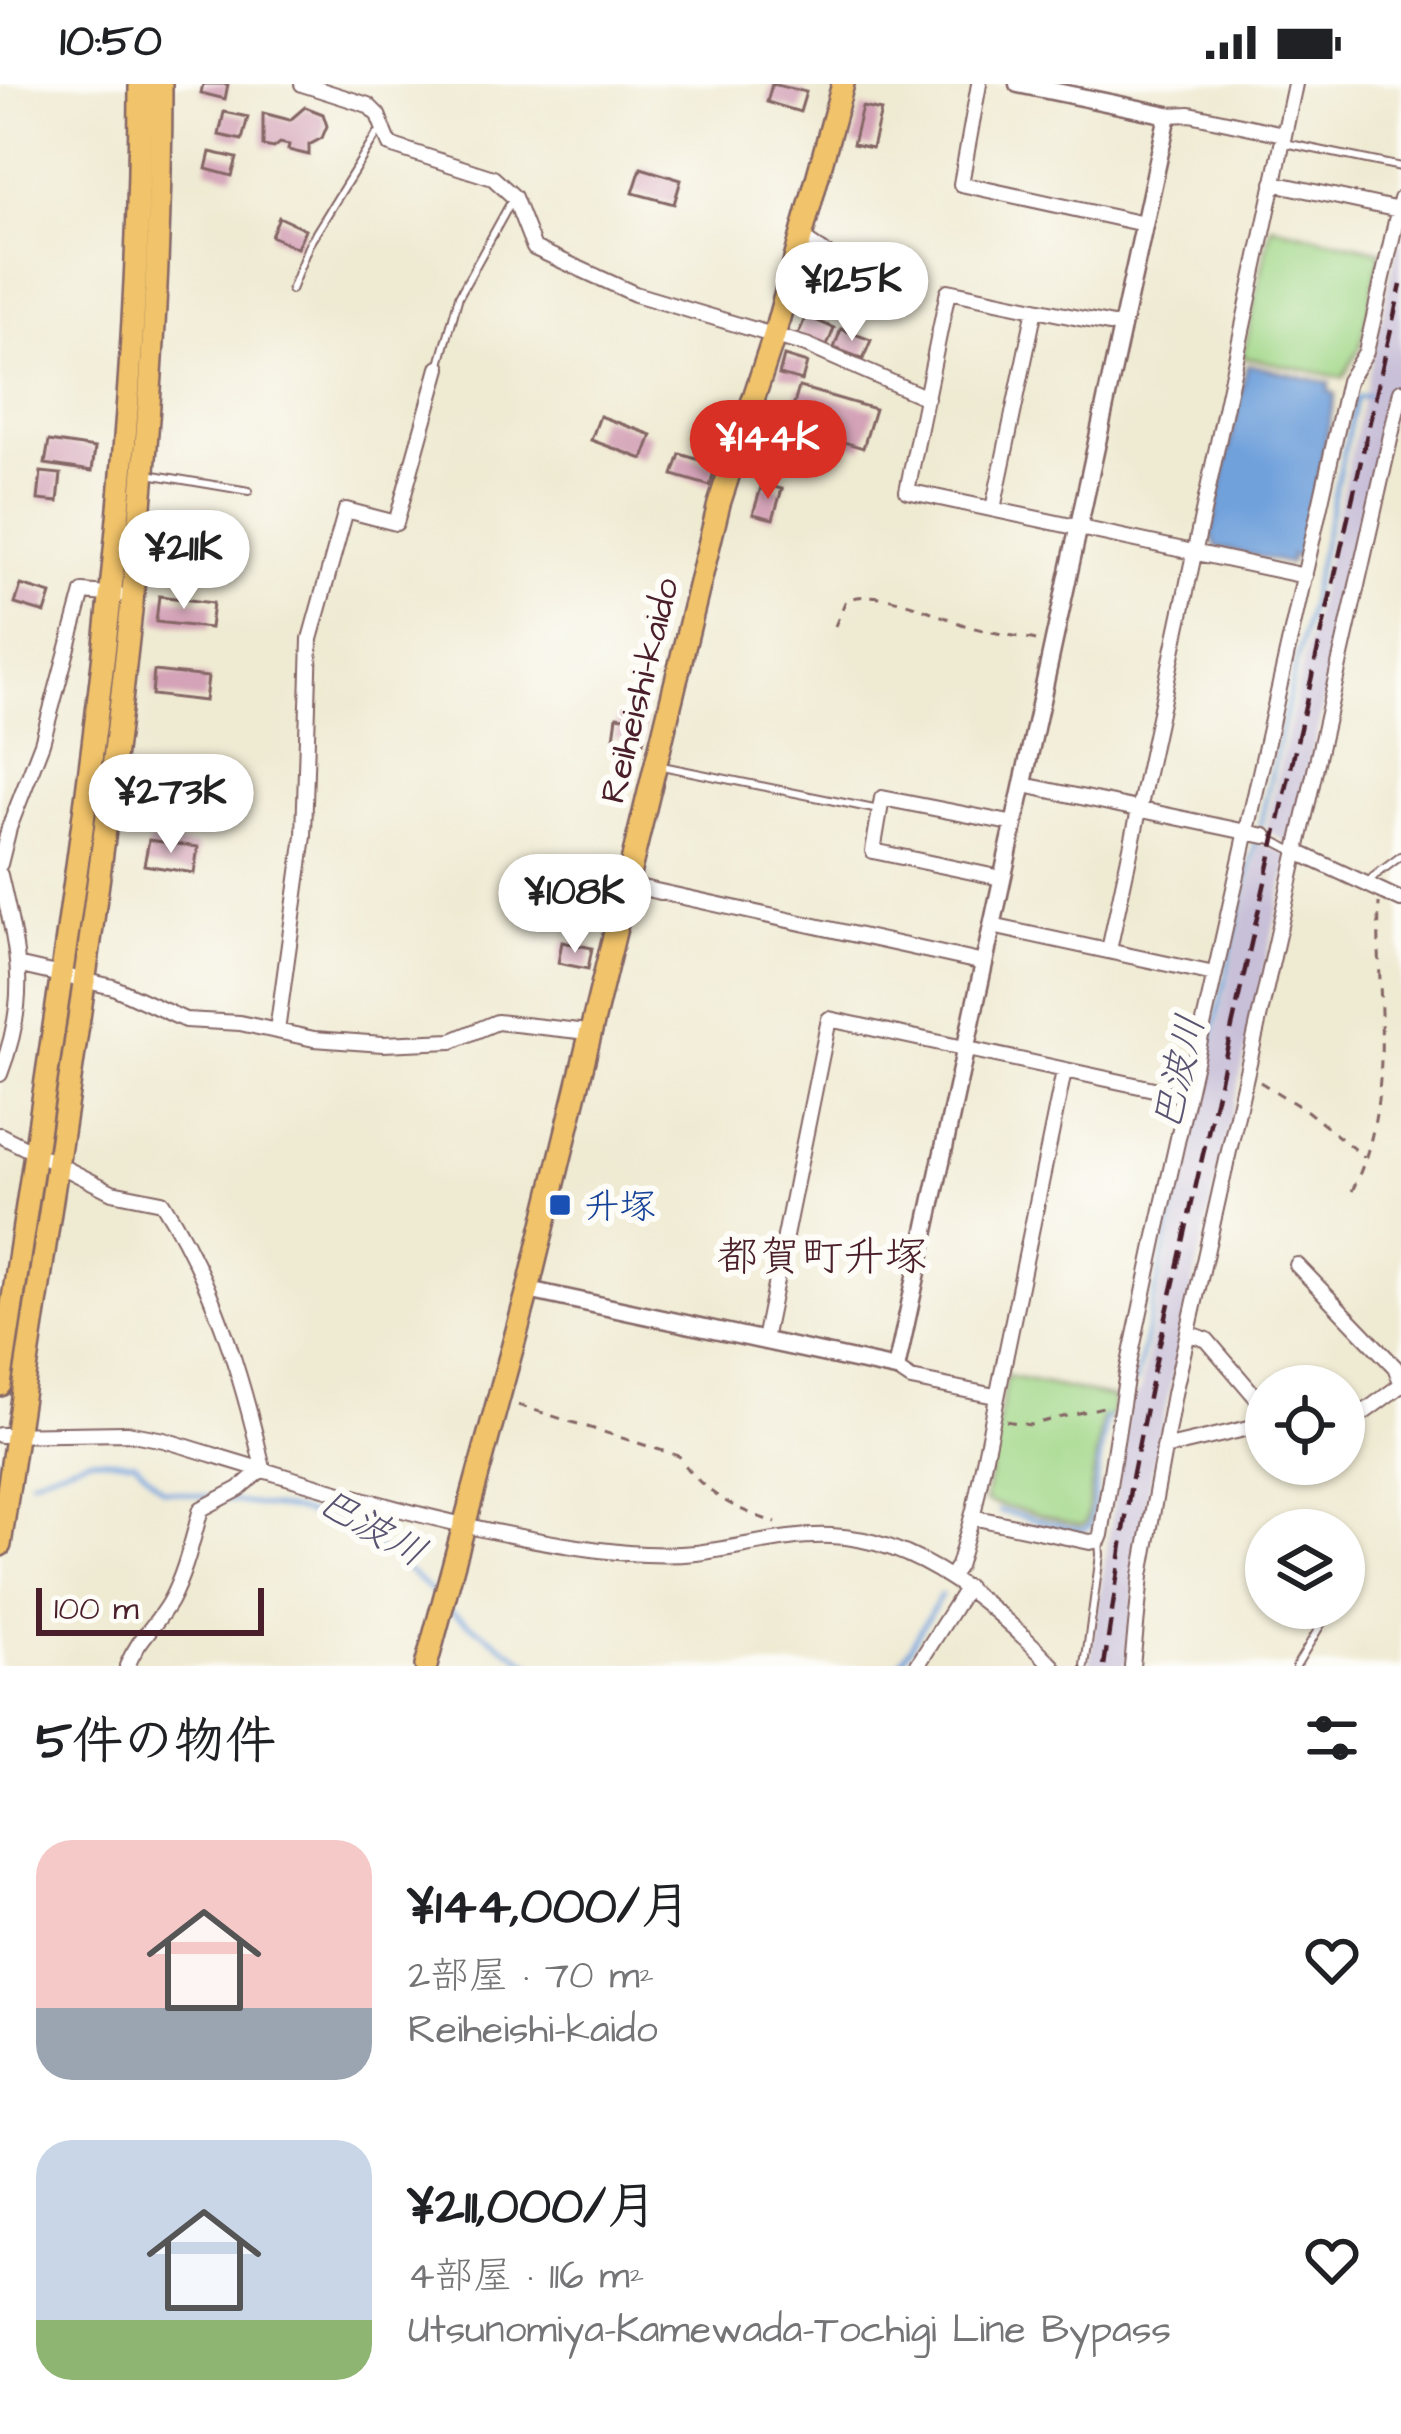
<!DOCTYPE html>
<html lang="ja">
<head>
<meta charset="utf-8">
<style>
	:root { --surface:#fff; --page:#f2f2f2; --text:#202124; --muted:#757577; --accent:#d93025 }
	body { margin:0; font-family:"Architects Daughter","Klee One",sans-serif; background:var(--page); color:var(--text); height:100vh; display:flex; flex-direction:column; font-size:45px; white-space:nowrap }
	* { box-sizing:border-box; margin:0 }
	p { font-size:39px; color:var(--muted) }
	.icon { flex:none; width:66px; height:66px; fill:none; stroke:currentColor; stroke-width:2; stroke-linecap:round; stroke-linejoin:round }
	.map { position:relative; height:1582px; overflow:hidden }
	.details { display:flex; flex-direction:column; background:var(--surface); flex:1 }
	.details>* { flex:none }
	.buttons { position:absolute; left:1245px; top:1281px; display:grid; gap:24px }
	.buttons a { display:grid; place-items:center; width:120px; height:120px; border-radius:50%; background:var(--surface); box-shadow:0 3px 9px #0004; font-size:60px }
	.scale { position:absolute; left:36px; bottom:30px; width:228px; box-sizing:border-box; padding-left:12px; border:6px solid #4a1f2b; border-top:0; font-size:33px; line-height:42px; white-space:nowrap; color:#4a1f2b; -webkit-text-stroke:9px #fdfcf7; paint-order:stroke }
	.price { position:absolute; translate:-50% -102px; padding:0 27px; border-radius:42px; background:#fff; color:#222; font-size:39px; line-height:78px; filter:drop-shadow(0 3px 6px #0008) }
	.price::after { content:''; position:absolute; left:50%; top:72px; width:36px; height:27px; margin-left:-18px; background:inherit; clip-path:polygon(0 0,100% 0,50% 100%) }
	.price.current { background:var(--accent); color:#fff }
	ul { padding:0; list-style:none }
	li { display:flex; align-items:center; gap:36px; height:300px; padding:0 36px }
	li span { display:grid; place-items:center; flex:none; width:336px; height:240px; border-radius:36px; color:#555 }
	li>.icon { margin-inline-start:auto }
	span .icon { width:144px; height:144px; fill:#fffc; stroke-width:1 }
	li b { font-size:51px }
	h2 { display:flex; justify-content:space-between; align-items:center; height:144px; padding:0 36px; font-size:51px }
	.status { display:flex; justify-content:space-between; align-items:center; height:84px; padding:0 60px; background:var(--surface); direction:ltr }
	.status svg { height:33px; fill:currentColor }
	.map>svg:first-child { display:block }
	.industrial { fill:#c8bfd8 }
	.green { fill:#a1d788; stroke:#767b5a; stroke-width:3 }
	.water { fill:#71a1db; stroke:#5e6083; stroke-width:3 }
	.lines { fill:none; stroke-linecap:round; stroke-linejoin:round }
	.stream { stroke:#71a1db; stroke-width:4.5 }
	.building { fill:#d4a3b7 }
	.service-casing { stroke:#846665; stroke-width:10 }
	.minor-casing { stroke:#846665; stroke-width:18 }
	.tertiary-casing { stroke:#846665; stroke-width:21 }
	.primary-casing { stroke:#846665; stroke-width:26 }
	.path { stroke:#846665; stroke-width:3; stroke-dasharray:9 9; stroke-linecap:butt }
	.service { stroke:#fff; stroke-width:6 }
	.minor { stroke:#fff; stroke-width:14 }
	.tertiary { stroke:#fff; stroke-width:16 }
	.primary { stroke:#f1c36a; stroke-width:21 }
	.rail { stroke:#4a1f2b; stroke-width:4.5; stroke-dasharray:18 9; stroke-linecap:butt }
	.transit-dot { fill:#1a4fb4; stroke:#fdfcf7; stroke-width:4.5 }
	.labels { text-anchor:middle; stroke-width:12; stroke-linejoin:round; paint-order:stroke }
	.street-label { font-size:36px; fill:#4a1f2b; stroke:#fdfcf7 }
	.transit-label { font-size:36px; fill:#164399; stroke:#fdfcf7; text-anchor:start }
	.water-label { font-size:39px; font-style:italic; fill:#5a5371; stroke:#fdfcf7 }
	.quarter-label { font-size:42px; fill:#4a1f2b; stroke:#fdfcf7 }
</style>
</head>
<body>
<div class="status"><b>10:50</b><svg viewBox="0 0 49 12"><path d="M0 12V9h3v3zM5 12V6h3v6zM10 12V3h3v9zM15 12V0h3v12zM26 1h20v11H26zM47 4h2v5h-2z"/></svg></div>
<div class="map">
<svg width="1401" height="1582" viewBox="0 0 1401 1582">
	<rect width="100%" height="100%" fill="#fdfcf7"/>
	<filter id="ink" filterUnits="userSpaceOnUse"><feTurbulence type="fractalNoise" baseFrequency=".00833" numOctaves="2"/><feDisplacementMap in="SourceGraphic" scale="24" xChannelSelector="R" yChannelSelector="G"/><feConvolveMatrix kernelMatrix="1 2 1 2 8 2 1 2 1" color-interpolation-filters="sRGB"/></filter>
	<filter id="wash" filterUnits="userSpaceOnUse"><feTurbulence type="fractalNoise" baseFrequency=".004" numOctaves="4" result="noise"/><feDisplacementMap in="SourceGraphic" scale="48" xChannelSelector="R" yChannelSelector="G"/><feGaussianBlur stdDeviation="2.7" result="paint"/><feColorMatrix in="noise" values="0 0 0 0 0 0 0 0 0 0 0 0 0 0 0 0 0 1.4 0 .05"/><feComposite in="paint" operator="in"/></filter>
	<g filter="url(#wash)">
		<rect width="100%" height="100%" fill="#efead2"/>
		<path class="industrial" d="M1401,147V278L1293,755L1291,760L1287,759L1265,745Z
			M1260,758L1290,772L1162,1340L1149,1402L1126,1582H1089L1129,1318L1140,1306L1183,1096Z"/>
		<path class="green" d="M1271,142L1381,167L1360,263L1343,294L1243,273Z
			M1007,1292L1114,1314L1111,1334L1102,1333L1086,1439L1081,1442L985,1418Z"/>
		<path class="water" d="M1247,280L1330,299L1328,307L1335,310L1303,473L1291,471L1290,480L1216,463L1211,451Z"/>
		<g class="lines">
			<path class="stream" d="M1260,741L1356,314L1367,312
				M1135,1300L1256,758
				M31,1395L90,1374L135,1378L163,1406L214,1414
				M225,1416C253,1421 284,1422 310,1430C357,1445 404,1480 438,1514
				M999,1427L1082,1447L1090,1442L1106,1333
				M450,1527L533,1582
				M899,1582L941,1511"/>
		</g>
		<g id="blocks">
			<path class="building" d="M203,0H228L225,15L201,9Z
				M772,0L806,8L800,28L767,18Z
				M305,23L323,30L327,42L322,54L309,61V71L288,66L289,61L280,59L274,64L263,62V29L290,36Z
				M862,23L881,27L872,64L853,60Z
				M224,28L248,33L242,56L219,51Z
				M210,68L237,74L232,92L206,85Z
				M641,84L681,96L674,120L633,109Z
				M279,133L305,145L297,164L271,152Z
				M806,232L834,244L827,262L798,251Z
				M841,245L871,256L863,275L834,264Z
				M784,272L807,279L802,297L779,291Z
				M799,303L875,325L863,364L788,341Z
				M600,332L652,351L643,375L591,356Z
				M49,357L95,364L92,387L45,380Z
				M680,370L716,381L710,402L673,391Z
				M41,388L61,390L58,418L38,416Z
				M762,400L782,405L773,435L753,430Z
				M21,501L51,510L45,529L15,520Z
				M159,512L213,519L210,544L156,538Z
				M154,587L208,593L205,617L152,611Z
				M617,632L646,636L643,658L614,654Z
				M149,756L198,763L194,789L144,781Z
				M562,858L592,864L588,885L558,879Z"/>
		</g>
	</g>
	<g filter="url(#ink)">
		<use href="#blocks" fill-opacity="0" stroke="#846665" stroke-width="3"/>
		<g class="lines">
			<defs>
				<path id="service" d="M1285,59L1401,83
					M291,206L309,160L377,50L384,46
					M439,284L459,212L512,116
					M148,390L249,407
					M662,682L879,726
					M1268,754L1294,767
					M1368,801L1373,793L1401,772
					M1344,1503L1355,1475
					M1085,1582L1100,1471L1099,1456
					M1296,1582L1331,1524"/>
				<path id="minor" d="M302,0L368,21L378,31L390,61L493,94L514,113L534,164L635,210L806,261L927,314
					M979,0L961,100L1144,140
					M1168,31L1190,30L1283,50
					M1273,99L1399,126
					M801,153L867,198
					M1123,243L948,207L907,407L1305,492
					M993,425L1035,225
					M1024,701L1265,752
					M1297,768L1401,816
					M0,780L9,744L42,659L83,508L118,511
					M0,791C18,869 30,912 0,990
					M1001,794L873,767L882,714L1015,740
					M624,800L984,879
					M992,842L1214,890
					M1109,866L1295,0
					M21,882L113,903L185,936L240,939L314,955L383,960L452,957L497,938L588,948
					M277,947L304,752L310,555L346,426L396,439L439,284
					M0,1051L112,1108L162,1118C213,1198 242,1292 263,1384
					M1297,1181L1395,1283L1401,1298
					M1188,1249L1207,1256L1266,1325
					M764,1256L829,935L1186,1012
					M896,1285L911,1295L995,1312
					M1344,1343L1401,1301
					M0,1351L127,1349L164,1356C300,1397 437,1442 578,1463C617,1469 656,1473 696,1469C740,1464 786,1450 831,1452C919,1455 995,1522 1053,1582
					M1164,1364L1266,1340
					M972,1433L1090,1458L1099,1456L1101,1451L1127,1289L1156,1152L1348,297L1366,268L1401,115
					M951,1492L958,1482L974,1426L1064,987
					M127,1582C139,1553 156,1542 170,1517C185,1489 192,1457 201,1425L239,1405L263,1384
					M917,1582L967,1503
					M1132,1582L1141,1492L1174,1310L1401,307"/>
				<path id="tertiary" d="M528,1206L896,1285L1168,31L1018,0"/>
				<path id="primary" d="M0,1301C64,869 140,438 140,0
					M0,1461C70,978 161,490 161,0
					M426,1582L528,1206L719,420L774,252L843,0"/>
			</defs>
			<use href="#service" class="service-casing"/>
			<use href="#minor" class="minor-casing"/>
			<use href="#tertiary" class="tertiary-casing"/>
			<use href="#primary" class="primary-casing"/>
			<path class="path" d="M835,542L846,516C879,503 928,527 959,539C982,548 1011,551 1036,556
				M1260,998L1307,1027L1364,1073
				M1352,1107C1397,1015 1376,917 1379,819
				M518,1321L679,1372C703,1410 735,1425 776,1439
				M1006,1337L1030,1341L1103,1323"/>
			<use href="#service" class="service"/>
			<use href="#minor" class="minor"/>
			<use href="#tertiary" class="tertiary"/>
			<use href="#primary" class="primary"/>
			<path class="rail" d="M1104,1582L1131,1399L1152,1294L1401,201"/>
		</g>
	</g>
	<rect class="transit-dot" x="548" y="1109" width="24" height="24" rx="6"/>
	<g class="labels">
		<g class="street-label">
			<text transform="translate(638 606) rotate(-76)" y="13">Reiheishi-kaido</text>
		</g>
		<g class="transit-label">
			<text x="584" y="1134">升塚</text>
		</g>
		<g class="water-label">
			<text transform="translate(1177 988) rotate(-77)" y="14">巴波川</text>
			<text transform="translate(373 1442) rotate(30)" y="14">巴波川</text>
		</g>
		<g class="quarter-label">
			<text x="822" y="1186">都賀町升塚</text>
		</g>
	</g>
</svg>
<div class="buttons">
<a><svg class="icon" aria-label="locate" viewBox="0 0 24 24"><circle cx="12" cy="12" r="6"/><path d="M12 2v4M12 18v4M2 12h4M18 12h4"/></svg></a>
<a><svg class="icon" aria-label="layers" viewBox="0 0 24 24"><path d="M12 4l9 5-9 5-9-5zM3 14l9 5 9-5"/></svg></a>
</div>
<div class="scale">100 m</div>
<b class="price" style="left:852px;top:260px">¥125K</b>
<b class="price current" style="left:768px;top:418px">¥144K</b>
<b class="price" style="left:184px;top:528px">¥211K</b>
<b class="price" style="left:171px;top:772px">¥273K</b>
<b class="price" style="left:575px;top:872px">¥108K</b>
</div>
<section class="details">
<h2>5件の物件<svg class="icon" aria-label="filters" viewBox="0 0 24 24"><path d="M4 7h16M4 17h16"/><circle cx="9" cy="7" r="2"/><circle cx="15" cy="17" r="2"/></svg></h2>
<ul>
<li><span style="background:linear-gradient(#f6c9c9 70%,#9aa5b1 0)"><svg class="icon" aria-label="home" viewBox="0 0 24 24"><path d="M3 11l9-7 9 7M6 9v11h12V9"/></svg></span><div><b>¥144,000/月</b><p>2部屋 · 70 m²</p><p>Reiheishi-kaido</p></div><svg class="icon" aria-label="heart" viewBox="0 0 24 24"><path d="M12 20l-8-8c-3-5 5-10 8-4 3-6 11-1 8 4z"/></svg></li>
<li><span style="background:linear-gradient(#c9d6e8 75%,#8fb573 0)"><svg class="icon" aria-label="home" viewBox="0 0 24 24"><path d="M3 11l9-7 9 7M6 9v11h12V9"/></svg></span><div><b>¥211,000/月</b><p>4部屋 · 116 m²</p><p>Utsunomiya-Kamewada-Tochigi Line Bypass</p></div><svg class="icon" aria-label="heart" viewBox="0 0 24 24"><path d="M12 20l-8-8c-3-5 5-10 8-4 3-6 11-1 8 4z"/></svg></li>
</ul>
</section>
</body>
</html>
